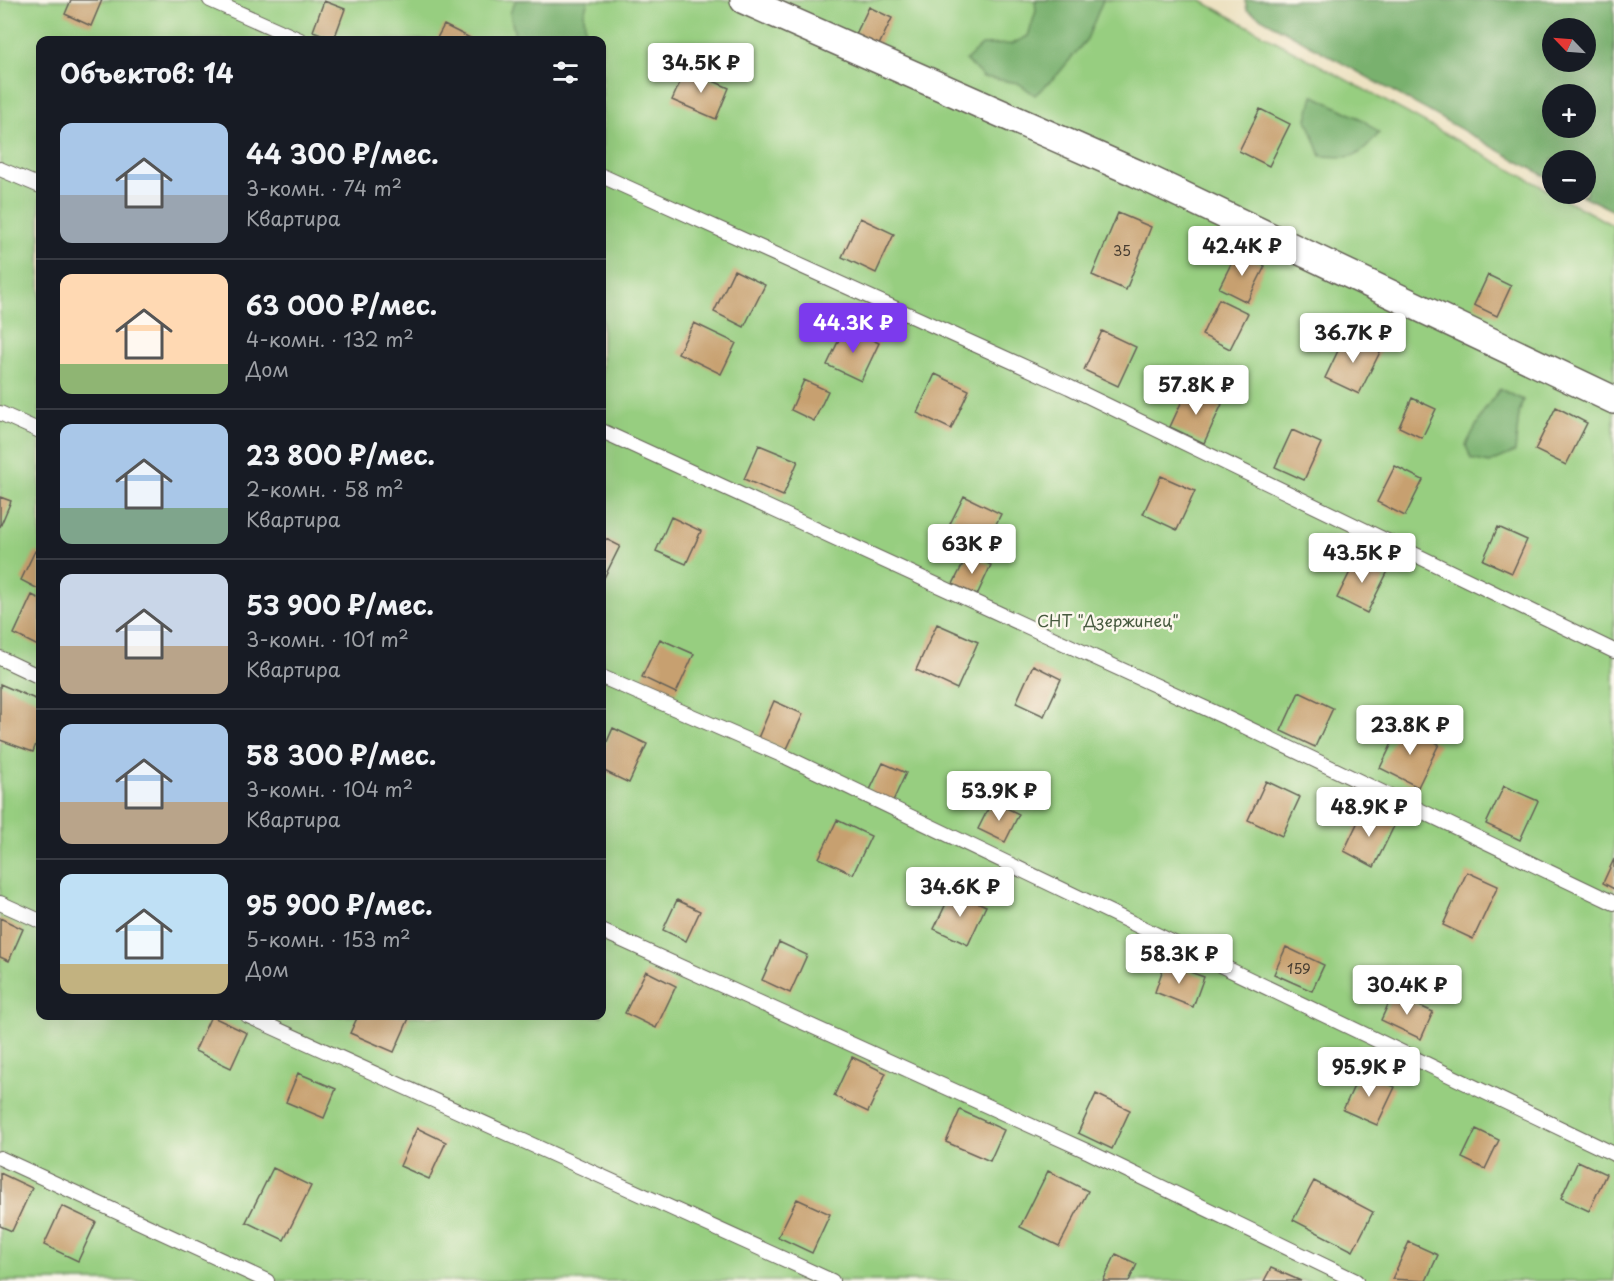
<!DOCTYPE html>
<html lang="ru">
<head>
<meta charset="utf-8">
<style>
	:root { --surface:#171b24; --page:#20242c; --text:#f1f3f6; --muted:#9ea1a6; --line:#363941; --accent:#7c3aed }
	body { margin:0; font-family:"Playpen Sans",sans-serif; background:var(--page); color:var(--text); height:100vh; display:flex; flex-direction:column; font-size:22px; white-space:nowrap }
	* { box-sizing:border-box; margin:0 }
	p { font-size:20px; color:var(--muted) }
	.icon { flex:none; width:33px; height:33px; fill:none; stroke:currentColor; stroke-width:2; stroke-linecap:round; stroke-linejoin:round }
	.map { position:relative; flex:1; overflow:hidden }
	.side { position:absolute; left:36px; top:36px; width:570px; height:984px; display:flex; flex-direction:column; background:var(--surface); border-radius:12px; box-shadow:0 6px 24px #0002 }
	.side>* { flex:none }
	.needle { width:39px; rotate:295deg }
	.buttons { position:absolute; left:1542px; top:18px; display:grid; gap:12px }
	.buttons a { display:grid; place-items:center; width:54px; height:54px; border-radius:50%; background:var(--surface); box-shadow:0 6px 24px #0002; font-size:30px }
	.price { position:absolute; translate:-50% -51px; padding:0 14px; border-radius:6px; background:#fff; color:#222; font-size:20px; line-height:39px; filter:drop-shadow(0 2px 3px #0008) }
	.price::after { content:''; position:absolute; left:50%; top:36px; width:18px; height:14px; margin-left:-9px; background:inherit; clip-path:polygon(0 0,100% 0,50% 100%) }
	.price.on { background:var(--accent); color:#fff }
	ul { padding:0; list-style:none }
	li { display:flex; align-items:center; gap:18px; height:150px; padding:0 24px }
	li+li { border-top:2px solid var(--line) }
	li span { display:grid; place-items:center; flex:none; width:168px; height:120px; border-radius:12px; color:#555 }
	li>.icon { margin-inline-start:auto }
	span .icon { width:72px; height:72px; fill:#fffc; stroke-width:1 }
	li b { font-size:26px }
	h2 { display:flex; justify-content:space-between; align-items:center; height:72px; padding:0 24px; font-size:26px }
	.map>svg:first-child { display:block }
	.green { fill:#97ce80; stroke:#5a754e; stroke-width:1.5; fill-rule:evenodd }
	.forest { fill:#79b16e; stroke:#4a6645; stroke-width:1.5; fill-rule:evenodd }
	.building { fill:#c7a06f }
	.lines { fill:none; stroke-linecap:round; stroke-linejoin:round }
	.service-casing { stroke:#656156; stroke-width:16 }
	.minor-casing { stroke:#656156; stroke-width:30 }
	.service { stroke:#fff; stroke-width:14 }
	.minor { stroke:#fff; stroke-width:27 }
	.labels { text-anchor:middle; stroke-width:5; stroke-linejoin:round; paint-order:stroke }
	.number-label { font-size:14px; fill:#473d31 }
	.park-label { font-size:16px; fill:#475a3f; stroke:#fbf7ec }
</style>
</head>
<body>
<div class="map">
<svg width="1614" height="1281" viewBox="0 0 1614 1281">
	<rect width="100%" height="100%" fill="#fbf7ec"/>
	<filter id="ink" filterUnits="userSpaceOnUse"><feTurbulence type="fractalNoise" baseFrequency=".0167" numOctaves="2"/><feDisplacementMap in="SourceGraphic" scale="12" xChannelSelector="R" yChannelSelector="G"/><feConvolveMatrix kernelMatrix="1 2 1 2 8 2 1 2 1" color-interpolation-filters="sRGB"/></filter>
	<filter id="wash" filterUnits="userSpaceOnUse"><feTurbulence type="fractalNoise" baseFrequency=".008" numOctaves="4" result="noise"/><feDisplacementMap in="SourceGraphic" scale="24" xChannelSelector="R" yChannelSelector="G"/><feGaussianBlur stdDeviation="1.35" result="paint"/><feColorMatrix in="noise" values="0 0 0 0 0 0 0 0 0 0 0 0 0 0 0 0 0 1.4 0 .05"/><feComposite in="paint" operator="in"/></filter>
	<g filter="url(#wash)">
		<rect width="100%" height="100%" fill="#ede2c2"/>
		<path class="green" d="M0,0H1200L1614,226V1281H0ZM40,40H602V1016H40Z"/>
		<path class="forest" d="M516,0H588L584,14L586,40H516L510,13Z
			M1035,0H1103L1087,39L1058,74L1035,95L1018,83L983,77L966,60L982,45L1012,44L1028,36L1036,11Z
			M1245,0H1614V211L1579,194H1586V160H1552V180L1247,10ZM1586,28V62H1552V28ZM1586,94V128H1552V94Z
			M1313,95L1363,120L1379,133C1357,161 1354,157 1321,156L1307,119Z
			M1500,389L1523,400L1519,414L1515,452L1489,463L1471,459L1466,445L1485,409Z"/>
		<g id="blocks">
			<path class="building" d="M71,0H102L91,26L65,14Z
				M324,1L345,9L334,39L313,31Z
				M869,7L892,18L878,47L855,36Z
				M444,25L474,40H436Z
				M686,69L729,88L716,119L672,100Z
				M1260,109L1290,124L1269,166L1239,151Z
				M1118,213L1151,227L1126,290L1092,275Z
				M860,218L894,234L876,273L842,257Z
				M1237,252L1265,266L1247,302L1219,288Z
				M734,270L765,285L744,327L714,312Z
				M1488,275L1511,286L1497,316L1474,305Z
				M1219,299L1248,313L1230,349L1202,335Z
				M694,323L736,343L721,374L678,353Z
				M845,327L879,343L861,381L827,365Z
				M1102,331L1136,347L1118,386L1084,370Z
				M1346,334L1381,350L1359,394L1325,378Z
				M935,374L969,390L951,429L917,413Z
				M804,380L828,391L814,421L791,410Z
				M1188,388L1222,404L1204,443L1170,427Z
				M1412,398L1436,409L1422,438L1399,427Z
				M1556,407L1587,423L1566,465L1535,450Z
				M1292,430L1321,443L1304,480L1275,467Z
				M759,445L798,461L783,496L744,479Z
				M1395,466L1423,480L1405,516L1377,502Z
				M1161,476L1195,491L1177,530L1143,514Z
				M964,496L1001,514L987,542L950,524Z
				M0,497L11,501L0,527Z
				M671,517L701,531L686,564L656,551Z
				M1498,527L1527,540L1512,573L1483,560Z
				M602,537L620,546L602,582Z
				M35,551L40,554V590L21,580Z
				M968,554L991,565L977,595L953,584Z
				M1358,556L1388,571L1367,613L1337,598Z
				M32,595L40,599V647L14,634Z
				M937,624L978,642L957,689L916,670Z
				M660,639L694,654L676,693L642,677Z
				M1033,665L1061,679L1044,716L1016,703Z
				M0,684L40,701V733L33,752L0,740Z
				M1299,692L1333,708L1315,747L1281,731Z
				M774,701L803,714L786,751L758,738Z
				M1401,725L1439,744L1418,787L1380,768Z
				M613,728L647,744L629,783L602,770V753Z
				M883,763L906,773L892,803L869,792Z
				M1266,781L1300,797L1282,836L1248,820Z
				M1504,786L1538,801L1520,840L1486,824Z
				M992,801L1019,814L1005,842L978,829Z
				M1364,809L1395,824L1374,867L1344,851Z
				M837,820L871,836L853,874L819,858Z
				M1614,859V889L1603,883Z
				M1467,872L1498,886L1473,939L1443,925Z
				M952,891L986,906L968,945L934,929Z
				M677,900L700,911L686,941L663,930Z
				M0,918L23,929L9,961L0,957Z
				M779,942L807,955L790,993L762,980Z
				M1286,947L1324,965L1312,991L1274,974Z
				M1165,963L1204,977L1193,1007L1155,992Z
				M646,971L676,986L656,1028L625,1013Z
				M1393,994L1433,1012L1421,1039L1381,1020Z
				M211,1016L247,1033L231,1068L195,1051Z
				M358,1016H410L394,1052L350,1033Z
				M852,1057L886,1073L868,1112L834,1096Z
				M1361,1071L1395,1087L1377,1125L1343,1110Z
				M298,1073L336,1089L324,1118L286,1102Z
				M1096,1094L1130,1110L1112,1149L1078,1133Z
				M960,1110L1004,1130L990,1161L946,1142Z
				M417,1128L446,1142L429,1179L400,1166Z
				M1476,1129L1499,1140L1485,1169L1462,1158Z
				M1578,1161L1606,1174L1589,1211L1561,1198Z
				M273,1168L311,1186L284,1240L246,1222Z
				M1048,1171L1088,1191L1059,1246L1020,1227Z
				M0,1173L32,1188L12,1231L0,1226Z
				M1314,1181L1373,1212L1353,1251L1293,1220Z
				M797,1199L830,1214L812,1253L778,1237Z
				M62,1206L96,1222L78,1261L44,1245Z
				M1409,1242L1438,1255L1426,1281L1392,1279Z
				M1116,1254L1137,1264L1129,1281H1103Z
				M1271,1268L1301,1281H1264Z"/>
		</g>
	</g>
	<g filter="url(#ink)">
		<use href="#blocks" fill-opacity="0" stroke="#656156" stroke-width="1.5"/>
		<g class="lines">
			<defs>
				<path id="service" d="M210,0L300,40
					M0,169L40,186
					M602,176L1069,387L1614,651
					M0,413L40,431
					M602,431L1231,720L1614,903
					M0,658L40,677
					M602,677L784,756L1614,1154
					M0,903L40,921
					M602,931L1089,1152L1356,1281
					M248,1016L832,1281
					M0,1158L267,1281"/>
				<path id="minor" d="M744,0L1136,173L1614,400"/>
			</defs>
			<use href="#service" class="service-casing"/>
			<use href="#minor" class="minor-casing"/>
			<use href="#service" class="service"/>
			<use href="#minor" class="minor"/>
		</g>
	</g>
	<g class="labels">
		<g class="number-label">
			<text x="1122" y="256">35</text>
			<text x="1299" y="974">159</text>
		</g>
		<g class="park-label">
			<text x="1108" y="627">СНТ "Дзержинец"</text>
		</g>
	</g>
</svg>
<div class="buttons">
<a><svg class="needle" viewBox="-14 -14 28 28"><path d="M0-13l5 13h-10z" fill="#e53935"/><path d="M0 13l5-13h-10z" fill="#9ea1a6"/></svg></a>
<a>+</a>
<a>−</a>
</div>
<b class="price" style="left:701px;top:94px">34.5K ₽</b>
<b class="price" style="left:1242px;top:277px">42.4K ₽</b>
<b class="price on" style="left:853px;top:354px">44.3K ₽</b>
<b class="price" style="left:1353px;top:364px">36.7K ₽</b>
<b class="price" style="left:1196px;top:416px">57.8K ₽</b>
<b class="price" style="left:972px;top:575px">63K ₽</b>
<b class="price" style="left:1362px;top:584px">43.5K ₽</b>
<b class="price" style="left:1410px;top:756px">23.8K ₽</b>
<b class="price" style="left:999px;top:822px">53.9K ₽</b>
<b class="price" style="left:1369px;top:838px">48.9K ₽</b>
<b class="price" style="left:960px;top:918px">34.6K ₽</b>
<b class="price" style="left:1179px;top:985px">58.3K ₽</b>
<b class="price" style="left:1407px;top:1016px">30.4K ₽</b>
<b class="price" style="left:1369px;top:1098px">95.9K ₽</b>
<section class="side">
<h2>Объектов: 14<svg class="icon" aria-label="filters" viewBox="0 0 24 24"><path d="M4 7h16M4 17h16"/><circle cx="9" cy="7" r="2"/><circle cx="15" cy="17" r="2"/></svg></h2>
<ul>
<li><span style="background:linear-gradient(#a9c7e8 60%,#9aa5b1 0)"><svg class="icon" aria-label="home" viewBox="0 0 24 24"><path d="M3 11l9-7 9 7M6 9v11h12V9"/></svg></span><div><b>44 300 ₽/мес.</b><p>3-комн. · 74 m²</p><p>Квартира</p></div></li>
<li><span style="background:linear-gradient(#ffd9b3 75%,#8fb573 0)"><svg class="icon" aria-label="home" viewBox="0 0 24 24"><path d="M3 11l9-7 9 7M6 9v11h12V9"/></svg></span><div><b>63 000 ₽/мес.</b><p>4-комн. · 132 m²</p><p>Дом</p></div></li>
<li><span style="background:linear-gradient(#a9c7e8 70%,#7fa58c 0)"><svg class="icon" aria-label="home" viewBox="0 0 24 24"><path d="M3 11l9-7 9 7M6 9v11h12V9"/></svg></span><div><b>23 800 ₽/мес.</b><p>2-комн. · 58 m²</p><p>Квартира</p></div></li>
<li><span style="background:linear-gradient(#c9d6e8 60%,#b9a48a 0)"><svg class="icon" aria-label="home" viewBox="0 0 24 24"><path d="M3 11l9-7 9 7M6 9v11h12V9"/></svg></span><div><b>53 900 ₽/мес.</b><p>3-комн. · 101 m²</p><p>Квартира</p></div></li>
<li><span style="background:linear-gradient(#a9c7e8 65%,#b9a48a 0)"><svg class="icon" aria-label="home" viewBox="0 0 24 24"><path d="M3 11l9-7 9 7M6 9v11h12V9"/></svg></span><div><b>58 300 ₽/мес.</b><p>3-комн. · 104 m²</p><p>Квартира</p></div></li>
<li><span style="background:linear-gradient(#bfe0f5 75%,#c2b280 0)"><svg class="icon" aria-label="home" viewBox="0 0 24 24"><path d="M3 11l9-7 9 7M6 9v11h12V9"/></svg></span><div><b>95 900 ₽/мес.</b><p>5-комн. · 153 m²</p><p>Дом</p></div></li>
</ul>
</section>
</div>
</body>
</html>
